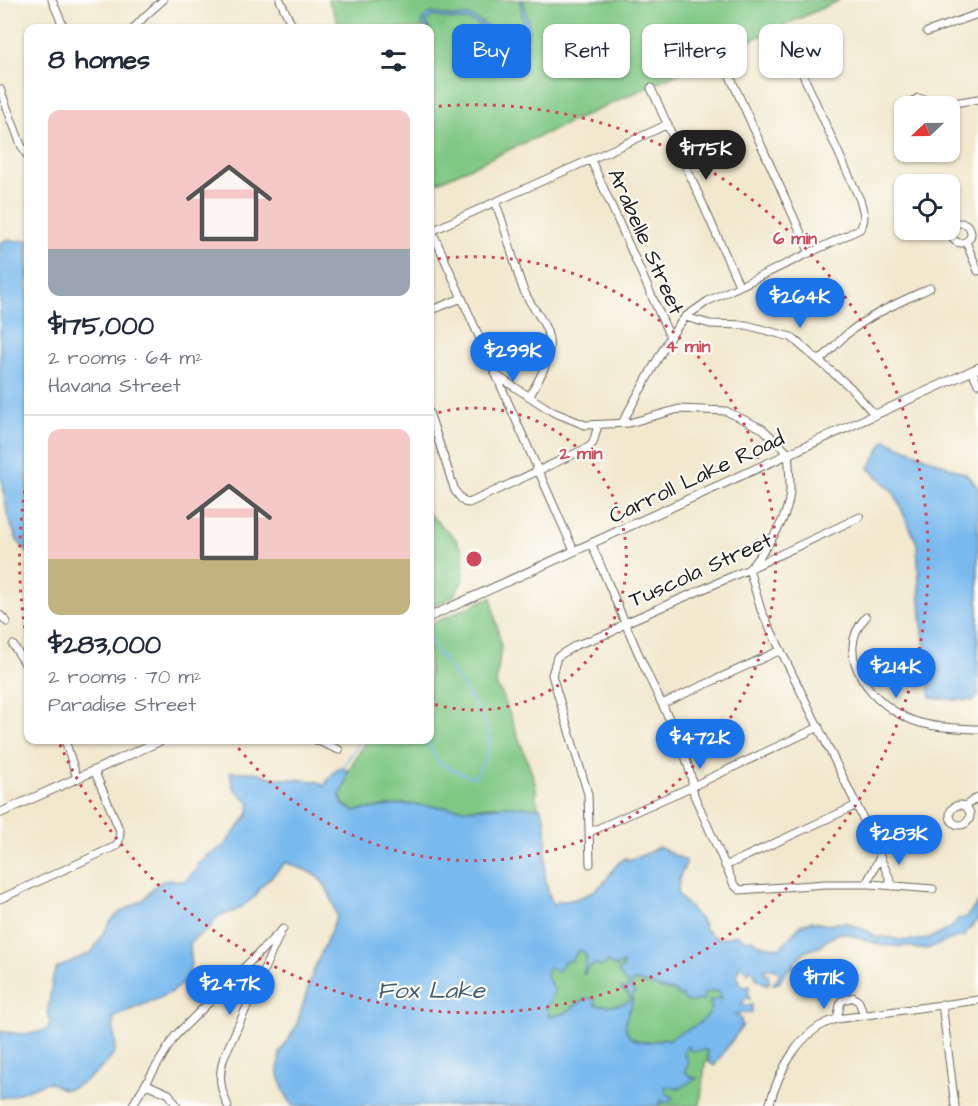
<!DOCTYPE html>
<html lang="en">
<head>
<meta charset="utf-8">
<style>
	:root { --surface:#fff; --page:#f2f2f3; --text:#1f2937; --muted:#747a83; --line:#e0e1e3; --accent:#1a73e8 }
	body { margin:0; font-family:"Architects Daughter",sans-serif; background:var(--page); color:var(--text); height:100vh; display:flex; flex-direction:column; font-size:22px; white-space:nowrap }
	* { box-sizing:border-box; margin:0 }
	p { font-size:20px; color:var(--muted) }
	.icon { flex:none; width:33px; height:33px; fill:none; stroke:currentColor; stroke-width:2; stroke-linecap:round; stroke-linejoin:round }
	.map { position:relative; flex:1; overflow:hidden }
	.panel { position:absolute; left:24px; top:24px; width:410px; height:720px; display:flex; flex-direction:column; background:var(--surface); border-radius:12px; box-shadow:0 2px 4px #0004 }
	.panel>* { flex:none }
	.guide { position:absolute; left:452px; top:24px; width:436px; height:54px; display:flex; gap:12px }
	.needle { width:39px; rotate:248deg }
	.buttons { position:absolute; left:894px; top:96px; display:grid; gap:12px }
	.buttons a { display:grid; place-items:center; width:66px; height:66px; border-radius:12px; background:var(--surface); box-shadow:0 2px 4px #0004; font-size:30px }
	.price { position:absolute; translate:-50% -51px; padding:0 14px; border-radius:21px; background:var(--accent); color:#fff; font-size:20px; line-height:39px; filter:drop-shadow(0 2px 3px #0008) }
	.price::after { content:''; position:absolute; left:50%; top:36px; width:18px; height:14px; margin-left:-9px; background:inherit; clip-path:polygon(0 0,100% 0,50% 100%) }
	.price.on { background:#222; color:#fff }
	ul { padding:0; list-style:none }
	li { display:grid; align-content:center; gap:12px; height:318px; padding:0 24px }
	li+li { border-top:2px solid var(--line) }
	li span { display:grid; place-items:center; height:186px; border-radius:12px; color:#555 }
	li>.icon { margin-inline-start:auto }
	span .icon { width:108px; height:108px; fill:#fffc; stroke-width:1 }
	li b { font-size:26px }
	h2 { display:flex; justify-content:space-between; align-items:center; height:72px; padding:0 24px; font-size:26px }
	.tag { padding:0 21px; border-radius:12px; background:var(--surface); box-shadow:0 2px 4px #0004; font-size:21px; line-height:54px }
	.tag.on { background:var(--accent); color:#fff }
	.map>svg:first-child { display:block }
	.green { fill:#7fc884; stroke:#4e7250; stroke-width:1.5 }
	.water { fill:#79baee; stroke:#4a6b85; stroke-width:1.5; fill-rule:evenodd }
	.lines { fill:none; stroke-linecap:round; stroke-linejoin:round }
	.stream { stroke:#79baee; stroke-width:2 }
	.minor-casing { stroke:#67635a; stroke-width:9 }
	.tertiary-casing { stroke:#67635a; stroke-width:10 }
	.minor { stroke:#fff; stroke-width:7 }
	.tertiary { stroke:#fff; stroke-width:8 }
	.ring { fill:none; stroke:#d1495b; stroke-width:3; stroke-dasharray:3 6 }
	.labels { text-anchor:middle; stroke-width:4.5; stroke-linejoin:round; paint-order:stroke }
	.street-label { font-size:22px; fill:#1c1c1c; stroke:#fdfcf7 }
	.water-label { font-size:24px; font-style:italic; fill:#415b70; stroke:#fdfcf7 }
	.centre { fill:#d1495b; stroke:#fdfcf7; stroke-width:3 }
	.ring-label { font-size:18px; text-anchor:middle; font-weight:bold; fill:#d1495b; stroke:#fdfcf7; stroke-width:4.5; stroke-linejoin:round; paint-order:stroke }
</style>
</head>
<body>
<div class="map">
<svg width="978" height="1106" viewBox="0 0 978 1106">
	<rect width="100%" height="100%" fill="#fdfcf7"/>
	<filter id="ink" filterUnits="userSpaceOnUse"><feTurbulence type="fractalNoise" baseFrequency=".0167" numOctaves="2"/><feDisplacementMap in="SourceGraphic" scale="12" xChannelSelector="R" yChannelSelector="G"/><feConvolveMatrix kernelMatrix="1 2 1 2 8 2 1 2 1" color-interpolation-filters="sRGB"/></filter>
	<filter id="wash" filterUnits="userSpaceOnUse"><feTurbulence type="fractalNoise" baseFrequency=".008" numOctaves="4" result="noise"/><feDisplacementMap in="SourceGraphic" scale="24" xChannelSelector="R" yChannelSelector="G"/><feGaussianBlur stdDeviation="1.35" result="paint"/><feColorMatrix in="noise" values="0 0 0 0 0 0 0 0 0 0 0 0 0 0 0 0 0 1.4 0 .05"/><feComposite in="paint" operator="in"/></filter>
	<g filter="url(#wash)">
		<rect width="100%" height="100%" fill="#f2e8ce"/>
		<path class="green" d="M328,0H840L429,186V28H341Z
			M429,514L455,538L463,551V580L453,597L429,608Z
			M491,597L501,646L496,685L502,694L534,779L537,794L535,795L539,808L492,806L467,809L403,804L355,811L343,804L340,794L345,786L348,771L367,740H429V623L431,624Z
			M570,933L729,988L728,1011L705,1064L700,1106H536L526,982Z"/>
		<path class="water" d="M520,0H523L529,26L528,36C516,48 489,45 485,28L469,20H454L433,16L425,22C432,29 434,39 429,48V28H426L421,23L427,15L432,13L454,17L470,16L489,27L491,34C501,41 517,43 525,33Z
			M429,142C434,160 437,178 429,197L432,162L429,154Z
			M8,239L13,241L28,240V553L17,540L8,517L0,471V243Z
			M885,440L966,474L978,487V696L974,701L931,698L921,615L917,543L894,493L869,468Z
			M341,767L348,771L345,786L340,796L343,805L355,811L403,804L467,809L511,806L541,808C550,825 545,855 545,873C545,884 549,895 553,905L558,901C574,902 596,893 607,879C613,870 616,863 626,858L628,860L646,854L658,847C665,848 668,853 674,855C690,862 688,859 681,874C678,880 679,887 677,893C684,904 703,918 705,929C717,942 722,940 737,934L745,940L753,939L759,944L780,948L801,925L811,921L827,925L845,922L870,932L877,938C885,935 893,939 901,940C922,942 941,936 956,923L957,919L965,918L978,903V920L965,933L966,936C950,936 936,950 919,949C916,949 913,947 910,946C901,945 895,948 886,945L884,946L844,933H839L824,942L822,946L804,952L793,964L795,966L788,969L779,983L773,984L780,974L775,968L764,970V973L768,974L769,983L767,985L756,978L754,971L750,969L748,973L746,969L739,966L737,975L739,984L745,987L750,986L748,993L750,999L745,998L742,1005H752V1012L735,1014L741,1019V1024L743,1025L714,1066L709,1062L707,1050L691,1051L688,1046L685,1049L684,1056L687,1058L688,1063L685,1071L691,1077L697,1078L680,1088L665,1087L667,1095L672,1096L673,1100L666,1103L662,1100L658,1106H292L283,1089L278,1071L280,1053L296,1027L313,972L337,916C331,898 327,879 309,872C301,868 293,866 286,862L259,889L256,896L235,911L218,916L208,930L196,937L190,943C190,952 193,968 188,976C176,998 134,1005 114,1018C111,1027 117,1039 115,1050C113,1062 77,1090 64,1089C58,1088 53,1083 47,1082L9,1097L0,1098V1031C15,1034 33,1036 48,1029L50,1023L48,1010L53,977L57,968L92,952L110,922L119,913L143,900L158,883L166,880L185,881L197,869L198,863L204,860L207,855L223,847L248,815L250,804L233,787L230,772H255L274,778L317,781L324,786L333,773ZM581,950L587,957L583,974H585L587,968L595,964L599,966L605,965L607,962L616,967L623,963V968L618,971L624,981L629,984L627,989L620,988L622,991H626L631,999C620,1008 609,1005 595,1005V999L586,998L565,1013L549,1017L547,1007L555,991L546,976L547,970L550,967L558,972L565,961H571L578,951ZM634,981C649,983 661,991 675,991L679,997L682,995L684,1000L689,1002L703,1000L704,993L713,991L719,992L722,998L709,1001L712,1008C706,1024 686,1029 672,1037L670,1040L664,1038C653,1043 641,1043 630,1037C618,1020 634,1011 633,995L636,993L632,990V982Z"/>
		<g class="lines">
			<path class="stream" d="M427,740L438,762L455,771L474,778C481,766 490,754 489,739C487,714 447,666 432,644L429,635
				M343,767L361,740"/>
		</g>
	</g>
	<g filter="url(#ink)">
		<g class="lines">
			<defs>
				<path id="minor" d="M52,0L64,28
					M280,0L293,28
					M134,28L144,17L163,0
					M927,32L978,14
					M719,52L810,253
					M651,88L739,285
					M0,89L21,145L28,157
					M910,106L911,103L918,98L926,100L930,106
					M936,106L978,99
					M591,160L670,337
					M495,202C507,230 512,258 522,286C528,305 546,319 549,339C552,360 539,378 530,396
					M951 233a10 10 0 1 1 20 0a10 10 0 1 1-20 0Z
					M429,224L574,551
					M432,231C510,194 590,161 668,124
					M966,242L978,271
					M429,311L462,298
					M685,317L710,324L746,325L791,337L851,388L874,414
					M820,360C829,352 838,342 847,334C871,314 902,301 930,288
					M972,370L978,384
					M496,375L553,412L585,425L629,423L679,409L726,411L763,429L788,453C789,464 790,475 790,486C791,517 768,546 749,569L761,610L878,849L880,857L866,884
					M429,412L455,491L464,502L469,503L589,447L593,443L598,425
					M622,423L670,337L685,317L708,301L860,229C867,219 863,211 860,200L784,33
					M591,543C610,587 628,631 648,675C665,713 690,752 694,795L734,885L740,890L826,884H870L933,889
					M0,615L7,622
					M866,617C830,656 875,707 914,721C934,728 957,728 978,729
					M13,645L28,668
					M662,704L781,650
					M65,740L77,778
					M316,740L339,750
					M950 815a10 10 0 1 1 20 0a10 10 0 1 1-20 0Z
					M965,806L978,797
					M590,832L693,786L819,727
					M880,857L893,886
					M590,864L588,794L552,675L557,657L576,645L612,632L625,623L749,569L860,517
					M725,866L857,805
					M0,899L116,846L119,841L120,831L94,770
					M942,1004L955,1106
					M837,1019L841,1001L853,997L859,1002L864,1015
					M146,1084L169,1094L177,1106
					M132,1106L175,1036L283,929
					M228,1106C220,1089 218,1075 224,1057L280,934
					M769,1106C779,1071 799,1029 837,1019L978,1000"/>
				<path id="tertiary" d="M429,617L978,368
					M0,813L162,740"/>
			</defs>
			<use href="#minor" class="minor-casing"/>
			<use href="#tertiary" class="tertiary-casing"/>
			<use href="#minor" class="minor"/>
			<use href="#tertiary" class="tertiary"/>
		</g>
	</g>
	<g class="ring">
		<path d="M430 415A151 151 0 1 1 430 703"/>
		<path d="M429 260A302 302 0 1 1 233 741"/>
		<path d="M28 646A454 454 0 0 1 28 472M430 107A454 454 0 1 1 58 740"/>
	</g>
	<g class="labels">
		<g class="street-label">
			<text transform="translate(647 241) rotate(66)" y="8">Arabelle Street</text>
			<text transform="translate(696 476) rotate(-25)" y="8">Carroll Lake Road</text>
			<text transform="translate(700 569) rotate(-24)" y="8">Tuscola Street</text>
		</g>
		<g class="water-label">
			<text x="431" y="998">Fox Lake</text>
		</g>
	</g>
	<circle cx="474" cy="559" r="9" class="centre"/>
	<g class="ring-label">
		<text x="795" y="244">6 min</text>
		<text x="688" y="352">4 min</text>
		<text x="581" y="459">2 min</text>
	</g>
</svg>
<div class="buttons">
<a><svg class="needle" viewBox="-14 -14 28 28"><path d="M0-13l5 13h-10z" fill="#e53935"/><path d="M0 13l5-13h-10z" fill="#747a83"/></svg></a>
<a><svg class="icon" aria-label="locate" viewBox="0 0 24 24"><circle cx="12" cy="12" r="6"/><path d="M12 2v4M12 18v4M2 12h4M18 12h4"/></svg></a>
</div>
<b class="price on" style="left:706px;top:181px">$175K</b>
<b class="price" style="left:800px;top:329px">$264K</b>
<b class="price" style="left:513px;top:383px">$299K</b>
<b class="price" style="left:896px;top:699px">$214K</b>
<b class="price" style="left:700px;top:770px">$472K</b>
<b class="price" style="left:899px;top:866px">$283K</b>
<b class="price" style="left:824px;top:1010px">$171K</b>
<b class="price" style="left:230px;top:1016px">$247K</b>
<div class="guide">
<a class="tag on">Buy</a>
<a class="tag">Rent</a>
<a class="tag">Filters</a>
<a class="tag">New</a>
</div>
<section class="panel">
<h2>8 homes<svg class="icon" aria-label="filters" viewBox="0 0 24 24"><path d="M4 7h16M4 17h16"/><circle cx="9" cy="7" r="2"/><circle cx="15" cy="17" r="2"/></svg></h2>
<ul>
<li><span style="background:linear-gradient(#f6c9c9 75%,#9aa5b1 0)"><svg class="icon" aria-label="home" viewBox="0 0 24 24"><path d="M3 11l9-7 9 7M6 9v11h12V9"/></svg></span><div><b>$175,000</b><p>2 rooms · 64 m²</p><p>Havana Street</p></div></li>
<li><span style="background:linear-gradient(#f6c9c9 70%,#c2b280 0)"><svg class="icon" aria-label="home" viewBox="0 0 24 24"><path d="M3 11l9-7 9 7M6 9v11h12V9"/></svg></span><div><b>$283,000</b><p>2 rooms · 70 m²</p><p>Paradise Street</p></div></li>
</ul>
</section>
</div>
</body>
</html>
